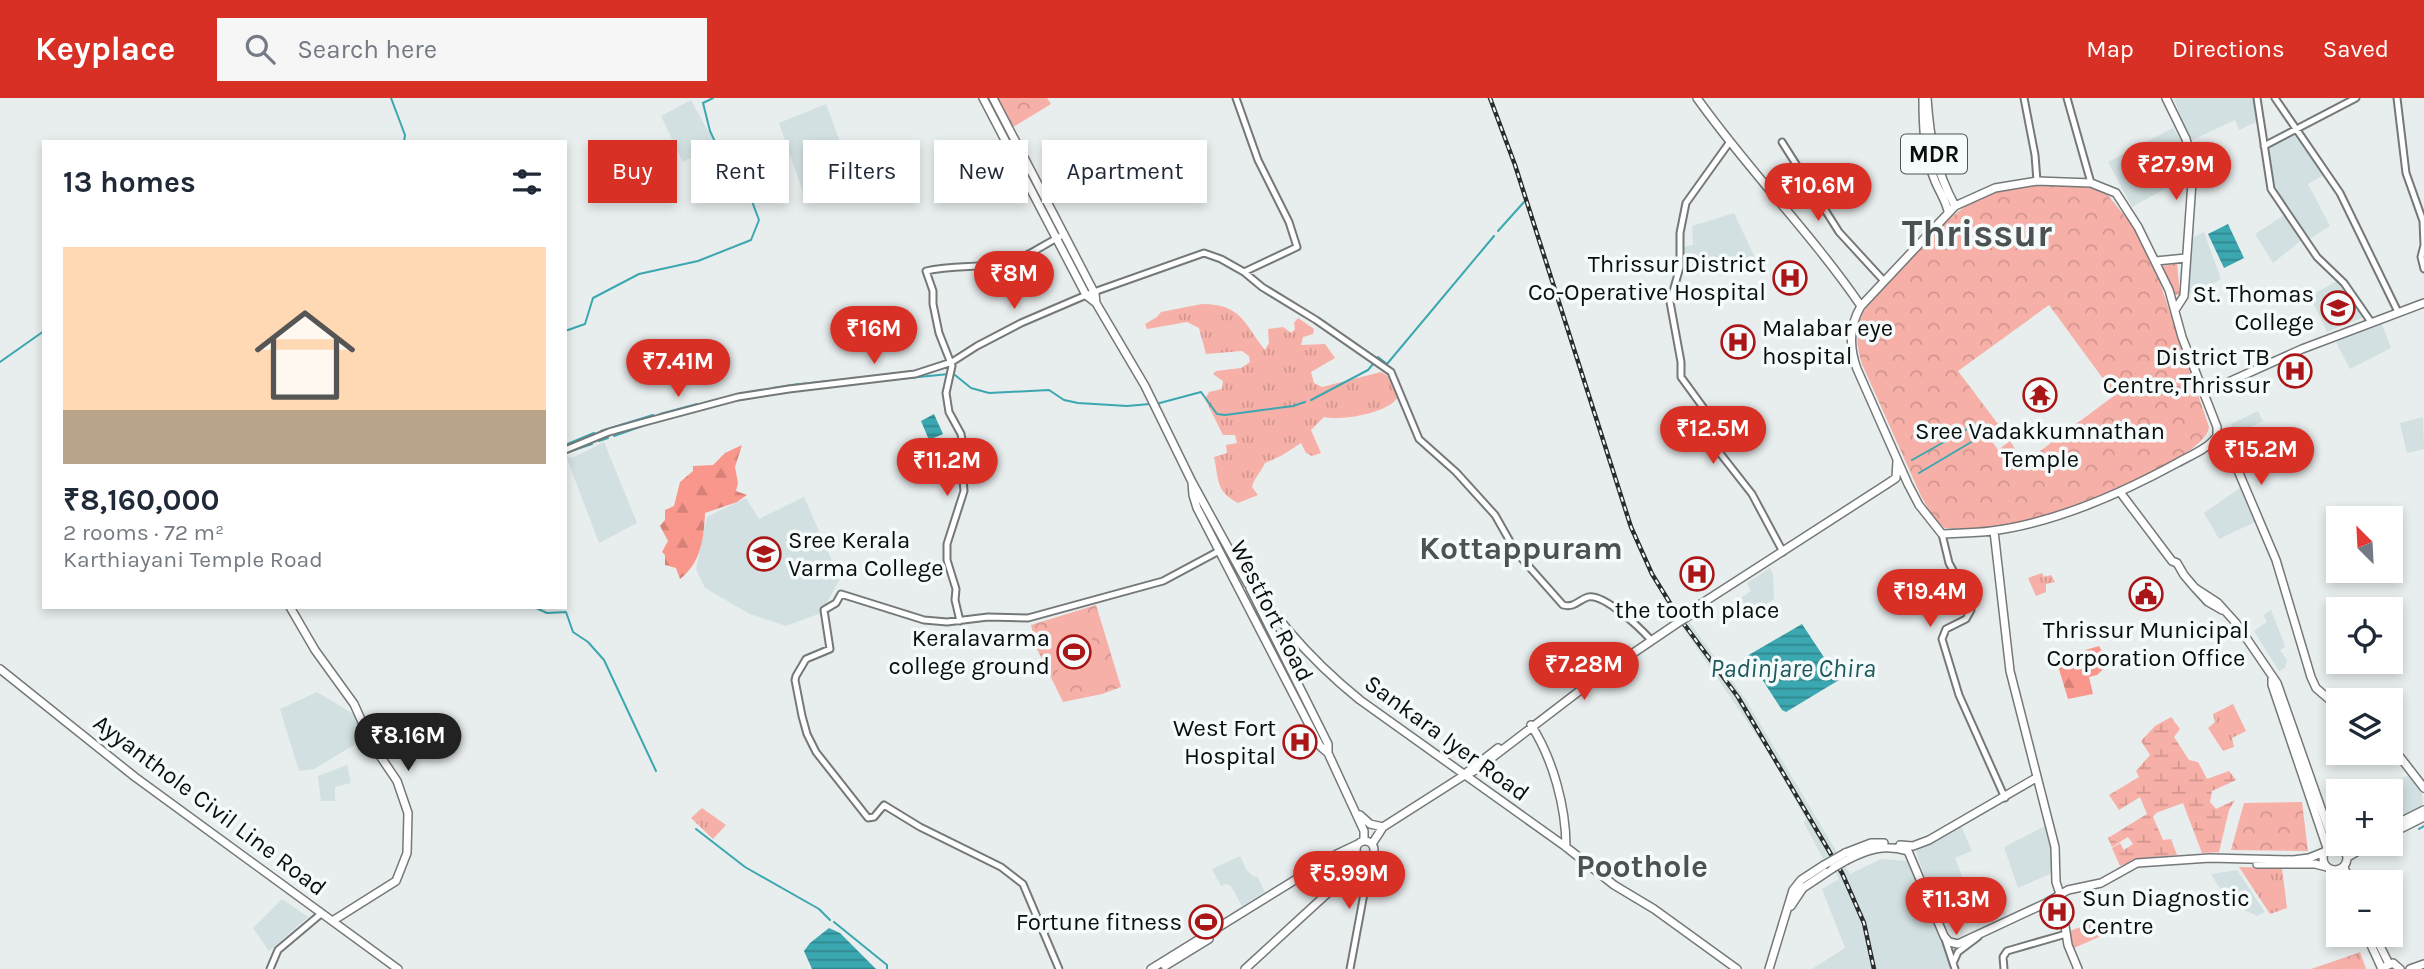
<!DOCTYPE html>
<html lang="en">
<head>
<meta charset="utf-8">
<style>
	:root { --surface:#fff; --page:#f6f6f7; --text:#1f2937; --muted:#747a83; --accent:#d93025 }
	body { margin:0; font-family:Karla,sans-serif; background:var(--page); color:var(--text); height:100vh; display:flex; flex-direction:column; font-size:26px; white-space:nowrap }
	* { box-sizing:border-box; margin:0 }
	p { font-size:23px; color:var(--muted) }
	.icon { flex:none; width:38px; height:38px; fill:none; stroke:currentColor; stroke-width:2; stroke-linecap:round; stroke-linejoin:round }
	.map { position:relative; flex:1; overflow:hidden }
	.panel { position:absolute; left:42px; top:42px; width:525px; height:469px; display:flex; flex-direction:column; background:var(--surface); border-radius:0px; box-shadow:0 4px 10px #0003 }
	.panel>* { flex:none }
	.guide { position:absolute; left:588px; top:42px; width:665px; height:63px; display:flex; gap:14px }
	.needle { width:46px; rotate:336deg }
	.tools { position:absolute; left:2326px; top:408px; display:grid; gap:14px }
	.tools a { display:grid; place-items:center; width:77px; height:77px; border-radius:0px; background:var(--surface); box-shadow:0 4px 10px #0003; font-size:35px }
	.price { position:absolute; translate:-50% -60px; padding:0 16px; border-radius:24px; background:var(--accent); color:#fff; font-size:23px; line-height:46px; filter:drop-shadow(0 2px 4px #0008) }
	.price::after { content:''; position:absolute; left:50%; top:42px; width:21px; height:16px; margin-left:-10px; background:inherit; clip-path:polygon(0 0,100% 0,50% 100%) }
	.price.selected { background:#222; color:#fff }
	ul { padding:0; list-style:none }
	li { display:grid; align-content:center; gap:14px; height:371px; padding:0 21px }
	li span { display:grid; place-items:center; height:217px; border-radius:0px; color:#555 }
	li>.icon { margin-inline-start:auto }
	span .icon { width:126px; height:126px; fill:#fffc; stroke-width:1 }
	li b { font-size:30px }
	h2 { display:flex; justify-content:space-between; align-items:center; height:84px; padding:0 21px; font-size:30px }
	.pill { padding:0 24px; border-radius:0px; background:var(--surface); box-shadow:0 4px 10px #0003; font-size:24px; line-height:63px }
	.pill.selected { background:var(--accent); color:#fff }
	header { display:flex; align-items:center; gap:42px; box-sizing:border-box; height:98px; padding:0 35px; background:var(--accent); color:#fff }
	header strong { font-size:33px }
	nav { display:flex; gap:38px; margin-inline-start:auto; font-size:24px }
	.search { width:490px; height:63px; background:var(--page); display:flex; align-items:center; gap:18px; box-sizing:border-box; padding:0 24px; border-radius:0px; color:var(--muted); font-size:26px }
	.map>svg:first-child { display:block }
	.built { fill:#d2e0e1 }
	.grass { fill:url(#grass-tufts) }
	.forest { fill:url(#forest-firs) }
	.wetland { fill:url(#wetland-marsh) }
	.park { fill:url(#park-crowns); fill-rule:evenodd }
	.pitch { fill:#f6b0a7 }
	.water { fill:url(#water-rules) }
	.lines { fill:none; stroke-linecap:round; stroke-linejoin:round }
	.stream { stroke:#3ba7b0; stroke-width:2 }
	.minor-casing { stroke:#747879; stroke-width:9 }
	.major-casing { stroke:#747879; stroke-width:10 }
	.minor { stroke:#fff; stroke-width:5 }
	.major { stroke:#fff; stroke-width:7 }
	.rail-casing { stroke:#2b2d2d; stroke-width:4.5 }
	.rail { stroke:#f5fafa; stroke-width:2; stroke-dasharray:5; stroke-linecap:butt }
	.major-bridge-casing { stroke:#747879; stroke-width:10; stroke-linecap:butt }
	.major-bridge { stroke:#fff; stroke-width:7 }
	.labels { text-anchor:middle; stroke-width:7; stroke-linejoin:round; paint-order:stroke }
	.shield { fill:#f5fafa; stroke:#525454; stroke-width:2 }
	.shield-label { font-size:23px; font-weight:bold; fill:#0c0d0d }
	.poi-label { font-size:24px; fill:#0c0d0d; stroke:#f5fafa; text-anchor:end }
	.street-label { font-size:24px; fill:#0c0d0d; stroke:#f5fafa }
	.water-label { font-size:26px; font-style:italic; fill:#1e595e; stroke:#f5fafa }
	.district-label { font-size:32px; font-weight:bold; fill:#4d5151; stroke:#f5fafa }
	.town-label { font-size:38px; font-weight:bold; fill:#4d5151; stroke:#f5fafa }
</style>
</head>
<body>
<header>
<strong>Keyplace</strong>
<div class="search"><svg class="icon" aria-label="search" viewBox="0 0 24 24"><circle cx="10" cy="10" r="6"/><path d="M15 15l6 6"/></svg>Search here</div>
<nav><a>Map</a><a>Directions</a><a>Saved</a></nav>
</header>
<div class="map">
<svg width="2424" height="871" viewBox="0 0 2424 871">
	<defs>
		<pattern id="grass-tufts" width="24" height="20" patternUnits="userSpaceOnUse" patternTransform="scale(1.75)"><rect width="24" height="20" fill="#f6b0a7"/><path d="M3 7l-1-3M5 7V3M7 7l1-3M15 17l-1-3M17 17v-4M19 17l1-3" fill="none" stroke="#d2968f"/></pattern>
		<pattern id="forest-firs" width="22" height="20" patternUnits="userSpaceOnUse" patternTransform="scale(1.75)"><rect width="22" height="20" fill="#fa978c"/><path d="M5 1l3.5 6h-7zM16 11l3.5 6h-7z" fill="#d58178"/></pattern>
		<pattern id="wetland-marsh" width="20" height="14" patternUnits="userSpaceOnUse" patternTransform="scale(1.75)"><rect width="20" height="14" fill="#f6b0a7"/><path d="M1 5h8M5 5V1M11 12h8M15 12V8" fill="none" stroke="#d2968f"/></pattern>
		<pattern id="park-crowns" width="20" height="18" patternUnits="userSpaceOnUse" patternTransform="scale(1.75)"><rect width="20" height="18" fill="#f6b0a7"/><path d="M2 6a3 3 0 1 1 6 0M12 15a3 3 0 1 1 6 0" fill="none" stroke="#d2968f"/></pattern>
		<pattern id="water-rules" width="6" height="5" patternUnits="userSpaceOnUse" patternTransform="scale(1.75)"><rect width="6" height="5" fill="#3ba7b0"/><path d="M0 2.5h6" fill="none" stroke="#30868e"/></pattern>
	</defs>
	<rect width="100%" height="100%" fill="#e8eded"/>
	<path class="built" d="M2174,0H2257L2256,24L2239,32L2235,22L2190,43Z
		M691,2L715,46L683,64L661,18Z
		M826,6L849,68L842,88L805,100L779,25Z
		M2173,30L2185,49L2186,79L2132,109L2108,64Z
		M2296,33L2324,77L2308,86L2330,128L2308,142L2276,94L2265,48Z
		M1734,115L1755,160L1726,171L1700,175L1698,169L1685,171L1681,149L1693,147L1692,128Z
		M2286,116L2303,141L2273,165L2255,136Z
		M2204,134L2221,181L2195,195H2187L2190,141Z
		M2337,183L2344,188L2364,219L2327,234L2310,198Z
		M2381,224L2391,250L2350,271L2336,244L2338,239Z
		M2258,313L2263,323L2236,336L2231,326Z
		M2423,319L2424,351L2407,355L2400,325Z
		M604,344L637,425L599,445L566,358L572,360Z
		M2240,390L2257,423L2219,441L2204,415Z
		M804,399L840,481L821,515L786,528L750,516L705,490L696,471L707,419L746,400L759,421Z
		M1770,470L1773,477L1774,501L1754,514L1748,522L1739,507L1742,505L1739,501L1751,493L1747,485Z
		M2271,512L2284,545L2285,549L2280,552L2287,562L2285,570L2279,573L2254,533L2267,524L2263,517Z
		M1688,522L1746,602L1850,776L1881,761L1908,763L1952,871H1812L1845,850L1822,791L1839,781L1833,768L1828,770L1804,725L1806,721L1770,657L1681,527Z
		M317,594L355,617L364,641L314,671L299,673L280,611Z
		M347,667L351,685L335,689V703H321L318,678Z
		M2409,677L2422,694L2423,706L2420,711L2391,725L2390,693H2373Z
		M2047,727L2053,763L2052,775L2018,790L2004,749Z
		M1961,728L1972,753L1955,760L1964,783L1931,796L1916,753Z
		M1240,758L1247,773L1254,779L1257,778L1265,794L1242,808L1231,788L1226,786L1221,788L1212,771Z
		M2237,772L2265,814L2257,818L2228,804L2211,776Z
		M1996,790L2006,816L1991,823L1980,797Z
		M282,801L308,819L269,853L253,830Z"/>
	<path class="grass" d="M1202,206C1242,206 1244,226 1265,252L1269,245L1268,231L1283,229L1291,235L1295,231L1294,225L1298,220L1314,231L1313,236L1303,239L1301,247L1325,246L1335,260L1311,274L1314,285L1322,289L1381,274L1388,278L1397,300C1388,315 1341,323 1324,319L1311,332L1321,355L1312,358L1306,355L1301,345L1281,358L1265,365C1261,374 1254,380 1252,389L1258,397L1238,405C1215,393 1219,381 1214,359L1227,355L1226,347L1237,345L1235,337H1223L1205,301L1209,294L1222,291L1223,283L1213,276L1216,273L1241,270L1250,264L1249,258L1242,253L1206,256L1199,230L1187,224L1147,231L1145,226L1157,219L1161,214Z
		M2042,475L2044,479L2051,477L2055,484L2046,486V494L2036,498L2028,480Z
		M2233,606L2246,633L2232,640L2234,649L2223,653L2208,630L2215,624L2213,616Z
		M702,710L726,727L713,741L691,720Z
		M2239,769L2282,770L2287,810L2270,816Z
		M2102,822L2108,835L2074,850L2069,833Z"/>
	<path class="forest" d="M742,347L735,369L738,385L736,393L747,397L737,404L705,415C704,440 701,465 680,481L676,470L665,467V457L662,454L668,443L660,428L665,422V412L674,408L680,384L693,373V368L713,367L725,355Z
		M2099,548L2109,566L2097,577L2089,579L2093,596L2068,601L2058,568L2080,560L2079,554Z"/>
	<path class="wetland" d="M2171,619L2180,631L2174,639L2189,662L2198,664L2207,681L2229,673L2236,682L2212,693L2210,704L2216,711L2235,702L2229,712L2219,754L2202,755L2183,705L2156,715L2153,719L2163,742L2171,741L2177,757L2142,760L2120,768L2112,750L2120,745L2124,752L2133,746L2128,739L2112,749L2108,740L2147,716L2140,699L2119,712L2109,697L2139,679L2136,673L2150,657L2141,643L2155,628Z"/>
	<path class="park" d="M998,0H1047L1051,6L1013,29Z
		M2034,86L2092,89L2106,95L2134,129L2160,185L2209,329C2206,362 2058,415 2025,423C1999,430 1971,433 1944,430L1932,417L1921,398L1862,266C1857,250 1855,235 1861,219C1872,194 1947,118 1972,104C1992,94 2012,90 2034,86ZM2049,207L2115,297L2024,365L2010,343L1998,352L1986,334L1998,326L1958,273Z
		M2177,165L2180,198L2175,196L2162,168Z
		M1096,507L1121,589L1102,596L1063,604L1037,551L1031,527Z
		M2302,704L2308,753L2231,752L2244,705Z
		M2360,854L2366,871H2311L2355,856Z"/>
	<path class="pitch" d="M1084,517L1104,578L1064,591L1044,531Z"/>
	<path class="water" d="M2228,126L2244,160L2224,170L2208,136Z
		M934,316L943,336L929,342L921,323Z
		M1802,526L1839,582L1786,614L1782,612L1747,558Z
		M829,830L840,835L876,871H812L804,853L810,845Z"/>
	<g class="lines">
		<path class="stream" d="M391,0L405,37L404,44
			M1498,133L1524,104
			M565,233L585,226L593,200L639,176L698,163L751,142L759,122L741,74L716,46L710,33L703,5L713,0
			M1376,261L1378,259L1387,266L1494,138
			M0,264L44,233
			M955,277L971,290L989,295L1049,292L1064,302L1078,305L1127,308L1150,306
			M868,284L949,276
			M801,286L859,280
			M773,290L799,286
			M740,296L769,291
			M1311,302L1368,272L1373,266
			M734,303L751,300
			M704,305L719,301
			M1156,306L1201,294L1217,316L1225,317L1293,308L1305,304
			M660,316L697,306
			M601,333L653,317
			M614,338L651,325
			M599,343L608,340
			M565,347L594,335
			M565,355L592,346
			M1912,362L1969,330
			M1919,375L1973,343
			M534,509L547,515L566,514L573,534L588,544L604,562L656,673
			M696,731L745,769L819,811L830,822
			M2419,731L2424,728
			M834,824L887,867V871"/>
		<defs>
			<path id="minor" d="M1236,0L1258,62L1289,124L1297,149L1244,174
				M2024,0L2035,57L2037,83
				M2067,0L2091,85
				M2257,0L2271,91L2317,159L2344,185L2371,224
				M2275,0L2340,95L2398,214
				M2397,0L2406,75L2423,123L2424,147L2421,159L2424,171
				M1782,44L1839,134L1884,183
				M1729,45L1686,105L1680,135V169L1670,204L1681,264V279L1716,327V332L1709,339L1712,345L1752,396L1783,454
				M2264,48L2356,0
				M565,352L609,334L641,325L738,299L789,291L915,276L952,264L977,248L1021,225L1091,195L1204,155L1221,161L1244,174L1262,189L1316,222L1391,274L1419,341L1456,374L1495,417L1516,454L1563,507C1575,510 1578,502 1588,499C1604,495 1641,531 1651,542
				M1942,436L1949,465L1969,502L1971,512L1966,521L1946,531L1942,541L1959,597L2005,700
				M960,523L955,502L956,491L947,462V446L964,393L961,358L963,347L961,336L949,314L946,295L952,268L939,235L933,206V193L926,173C955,166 985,171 1014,163C1027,159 1048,144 1063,137
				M1945,841L1955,871
				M1954,863L1958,854L1978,839
				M270,871L278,852L322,815
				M1059,871L1023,786L1001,769L920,729L884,707L874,719L868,720L816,654L807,636L802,618L795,582L796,578L806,561L830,551L824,512L836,505L841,496L924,522L947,524L988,519L1028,520L1163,483L1219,453
				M1350,871L1371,758
				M2004,871L2003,859L2007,853L2066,836"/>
			<path id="major" d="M983,0L1086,197L1096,205L1145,288L1192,384L1248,486C1264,499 1275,516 1288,532C1310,558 1334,581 1360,602L1566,749L1614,787L1654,811L1737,871
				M993,0L1095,196L1096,205
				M1697,0C1748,72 1811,135 1861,208
				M1923,0C1923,27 1924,57 1935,83C1939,93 1945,101 1948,113
				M1927,0C1930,43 1935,70 1955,108
				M2166,0L2186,41L2191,60L2192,84L2184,198L2175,212
				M2037,83L2091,85L2116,95L2138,129L2169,192L2182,239L2217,329V338C2208,351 2191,357 2177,365C2122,395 2054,425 1991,433C1975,435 1958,435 1942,436L1919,407L1908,386L1857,271C1849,249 1849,228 1861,208L1955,108L1995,90Z
				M2156,163L2186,160
				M2204,295L2302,251L2424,205
				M2217,338L2228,349L2276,462L2311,579L2316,590L2338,609
				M1192,384L1193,397L1197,410L1320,648L1328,655L1364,733V743
				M2120,394L2172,463L2177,465L2184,477L2195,490L2218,505L2236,525L2277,585L2334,747
				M1994,433L2010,573L2055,749L2056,784L2060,796L2068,847L2078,871
				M1250,490L1328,646V655
				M2196,491L2208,504L2222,512
				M290,509L315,552L354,606L372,646L397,683L408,715L407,755L396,783L334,822
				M1690,513L1887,386L1896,380L1897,363
				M0,571L135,679L398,871
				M2272,580V587L2327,750
				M1531,627C1553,661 1566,709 1566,749
				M2390,646L2424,690
				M1466,675L1498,650
				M1360,717L1370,726L1383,729
				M2390,729L2424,712
				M2390,736L2424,719
				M1356 752a9 9 0 1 1 18 0a9 9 0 1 1-18 0Z
				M1372,746L1383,729L1463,678L1476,672L1595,581L1679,524
				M1900,747L1913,748L1929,742L2036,680
				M2323 760a12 12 0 1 1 24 0a12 12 0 1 1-24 0Z
				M2342,749L2357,746
				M1845,755L1871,745H1884
				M2348,759L2370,746
				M1847,762C1868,751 1884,746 1908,753L1944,838L1949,844L1958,846L2046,805L2068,792L2101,785L2137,765L2210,760L2293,762L2309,760L2324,754
				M2257,766H2315L2327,769
				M2344,769L2350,784
				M2334,772L2341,784
				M1791,808L1803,790L1833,770
				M2366,836L2382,871
				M2374,836L2389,866
				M1165,868L1209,841
				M2386,868L2393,865L2400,871
				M1151,871L1337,756L1358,746
				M1245,871L1330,793L1360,759
				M1769,871L1793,792L1801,782L1824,767
				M2410,871L2424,866"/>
		</defs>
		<use href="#minor" class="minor-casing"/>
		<use href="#major" class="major-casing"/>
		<use href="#minor" class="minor"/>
		<use href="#major" class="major"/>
		<defs>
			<path id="rail" d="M1490,0L1515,67L1631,429L1652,476L1678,518L1738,599L1842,775L1864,825L1874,871"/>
		</defs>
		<use href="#rail" class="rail-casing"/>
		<use href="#rail" class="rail"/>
		<defs>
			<path id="major-bridge" d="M1679,524L1692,516
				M1824,767L1845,755
				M1833,770L1847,762"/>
		</defs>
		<use href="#major-bridge" class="major-bridge-casing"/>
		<use href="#major-bridge" class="major-bridge"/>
	</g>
	<defs>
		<symbol id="hospital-ring" viewBox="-11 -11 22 22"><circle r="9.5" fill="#f5fafa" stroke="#aa1618" stroke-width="1.5"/><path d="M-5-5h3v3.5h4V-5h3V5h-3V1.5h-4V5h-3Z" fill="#aa1618"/></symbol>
		<symbol id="university-ring" viewBox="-11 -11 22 22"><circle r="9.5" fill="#f5fafa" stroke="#aa1618" stroke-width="1.5"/><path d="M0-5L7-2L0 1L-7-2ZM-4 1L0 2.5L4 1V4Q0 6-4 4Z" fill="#aa1618"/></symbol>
		<symbol id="temple-ring" viewBox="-11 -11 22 22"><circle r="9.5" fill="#f5fafa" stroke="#aa1618" stroke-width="1.5"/><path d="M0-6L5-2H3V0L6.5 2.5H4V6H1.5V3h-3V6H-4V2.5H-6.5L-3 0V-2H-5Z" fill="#aa1618"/></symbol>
		<symbol id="civic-ring" viewBox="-11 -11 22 22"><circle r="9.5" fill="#f5fafa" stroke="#aa1618" stroke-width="1.5"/><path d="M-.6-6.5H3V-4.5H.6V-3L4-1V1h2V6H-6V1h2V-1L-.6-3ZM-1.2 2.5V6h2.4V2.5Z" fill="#aa1618"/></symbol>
		<symbol id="stadium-ring" viewBox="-11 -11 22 22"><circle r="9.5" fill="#f5fafa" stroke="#aa1618" stroke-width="1.5"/><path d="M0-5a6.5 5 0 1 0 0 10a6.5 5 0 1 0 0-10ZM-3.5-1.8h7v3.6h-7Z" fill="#aa1618"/></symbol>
	</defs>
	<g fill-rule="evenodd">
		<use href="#hospital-ring" x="1771" y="161" width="38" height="38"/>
		<use href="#university-ring" x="2319" y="191" width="38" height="38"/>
		<use href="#hospital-ring" x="1719" y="225" width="38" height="38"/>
		<use href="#hospital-ring" x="2276" y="254" width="38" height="38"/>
		<use href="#temple-ring" x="2021" y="278" width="38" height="38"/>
		<use href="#university-ring" x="745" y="437" width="38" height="38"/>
		<use href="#hospital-ring" x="1678" y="457" width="38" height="38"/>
		<use href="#civic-ring" x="2127" y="477" width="38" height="38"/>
		<use href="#stadium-ring" x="1055" y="535" width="38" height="38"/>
		<use href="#hospital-ring" x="1281" y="625" width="38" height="38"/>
		<use href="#hospital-ring" x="2038" y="795" width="38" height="38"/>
		<use href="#stadium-ring" x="1187" y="805" width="38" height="38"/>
	</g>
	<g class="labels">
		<rect class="shield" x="1901" y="36.5" width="66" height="39" rx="5"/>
		<g class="shield-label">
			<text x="1934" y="64">MDR</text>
		</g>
		<g class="poi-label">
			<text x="1766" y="174">Thrissur District<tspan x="1766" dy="28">Co-Operative Hospital</tspan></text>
			<text x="2314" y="204">St. Thomas<tspan x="2314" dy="28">College</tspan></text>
			<text x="1762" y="238" text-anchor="start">Malabar eye<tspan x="1762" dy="28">hospital</tspan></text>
			<text x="2270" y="267">District TB<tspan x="2270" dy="28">Centre,Thrissur</tspan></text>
			<text x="2040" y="341" text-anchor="middle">Sree Vadakkumnathan<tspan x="2040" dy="28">Temple</tspan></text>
			<text x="788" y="450" text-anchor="start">Sree Kerala<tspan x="788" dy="28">Varma College</tspan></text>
			<text x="1697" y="520" text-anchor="middle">the tooth place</text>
			<text x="2146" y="540" text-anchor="middle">Thrissur Municipal<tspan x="2146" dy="28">Corporation Office</tspan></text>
			<text x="1050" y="548">Keralavarma<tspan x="1050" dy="28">college ground</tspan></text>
			<text x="1276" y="638">West Fort<tspan x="1276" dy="28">Hospital</tspan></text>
			<text x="2082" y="808" text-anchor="start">Sun Diagnostic<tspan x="2082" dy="28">Centre</tspan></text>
			<text x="1182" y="832">Fortune fitness</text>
		</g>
		<g class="street-label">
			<text transform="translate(1272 513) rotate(63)" y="8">Westfort Road</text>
			<text transform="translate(1447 640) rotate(36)" y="8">Sankara Iyer Road</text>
			<text transform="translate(210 707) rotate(37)" y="8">Ayyanthole Civil Line Road</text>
		</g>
		<g class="water-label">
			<text x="1793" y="579">Padinjare Chira</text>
		</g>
		<g class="district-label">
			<text x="1521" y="461">Kottappuram</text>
			<text x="1642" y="779">Poothole</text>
		</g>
		<g class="town-label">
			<text x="1977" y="148">Thrissur</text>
		</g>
	</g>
</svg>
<div class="tools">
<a><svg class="needle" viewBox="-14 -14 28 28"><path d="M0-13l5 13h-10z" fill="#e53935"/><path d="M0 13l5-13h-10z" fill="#747a83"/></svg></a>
<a><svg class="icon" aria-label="locate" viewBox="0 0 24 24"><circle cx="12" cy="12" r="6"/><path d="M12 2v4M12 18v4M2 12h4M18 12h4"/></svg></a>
<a><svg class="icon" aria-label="layers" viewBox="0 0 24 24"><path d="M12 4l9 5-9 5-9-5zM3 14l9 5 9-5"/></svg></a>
<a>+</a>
<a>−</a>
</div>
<b class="price" style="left:2176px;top:104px">₹27.9M</b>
<b class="price" style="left:1818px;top:125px">₹10.6M</b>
<b class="price" style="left:1014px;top:213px">₹8M</b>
<b class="price" style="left:874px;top:268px">₹16M</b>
<b class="price" style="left:678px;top:301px">₹7.41M</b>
<b class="price" style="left:1713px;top:368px">₹12.5M</b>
<b class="price" style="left:2261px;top:389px">₹15.2M</b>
<b class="price" style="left:947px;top:400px">₹11.2M</b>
<b class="price" style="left:1930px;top:531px">₹19.4M</b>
<b class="price" style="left:1584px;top:604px">₹7.28M</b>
<b class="price selected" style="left:408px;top:675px">₹8.16M</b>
<b class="price" style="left:1349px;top:813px">₹5.99M</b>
<b class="price" style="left:1956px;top:839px">₹11.3M</b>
<div class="guide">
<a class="pill selected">Buy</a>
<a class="pill">Rent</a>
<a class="pill">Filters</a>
<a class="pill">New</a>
<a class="pill">Apartment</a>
</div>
<section class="panel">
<h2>13 homes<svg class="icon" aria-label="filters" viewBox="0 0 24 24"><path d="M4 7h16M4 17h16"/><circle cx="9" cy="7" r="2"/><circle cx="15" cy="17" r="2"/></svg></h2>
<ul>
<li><span style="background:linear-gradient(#ffd9b3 75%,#b9a48a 0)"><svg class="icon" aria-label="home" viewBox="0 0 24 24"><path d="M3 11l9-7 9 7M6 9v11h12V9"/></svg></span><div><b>₹8,160,000</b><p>2 rooms · 72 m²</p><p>Karthiayani Temple Road</p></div></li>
</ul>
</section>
</div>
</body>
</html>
